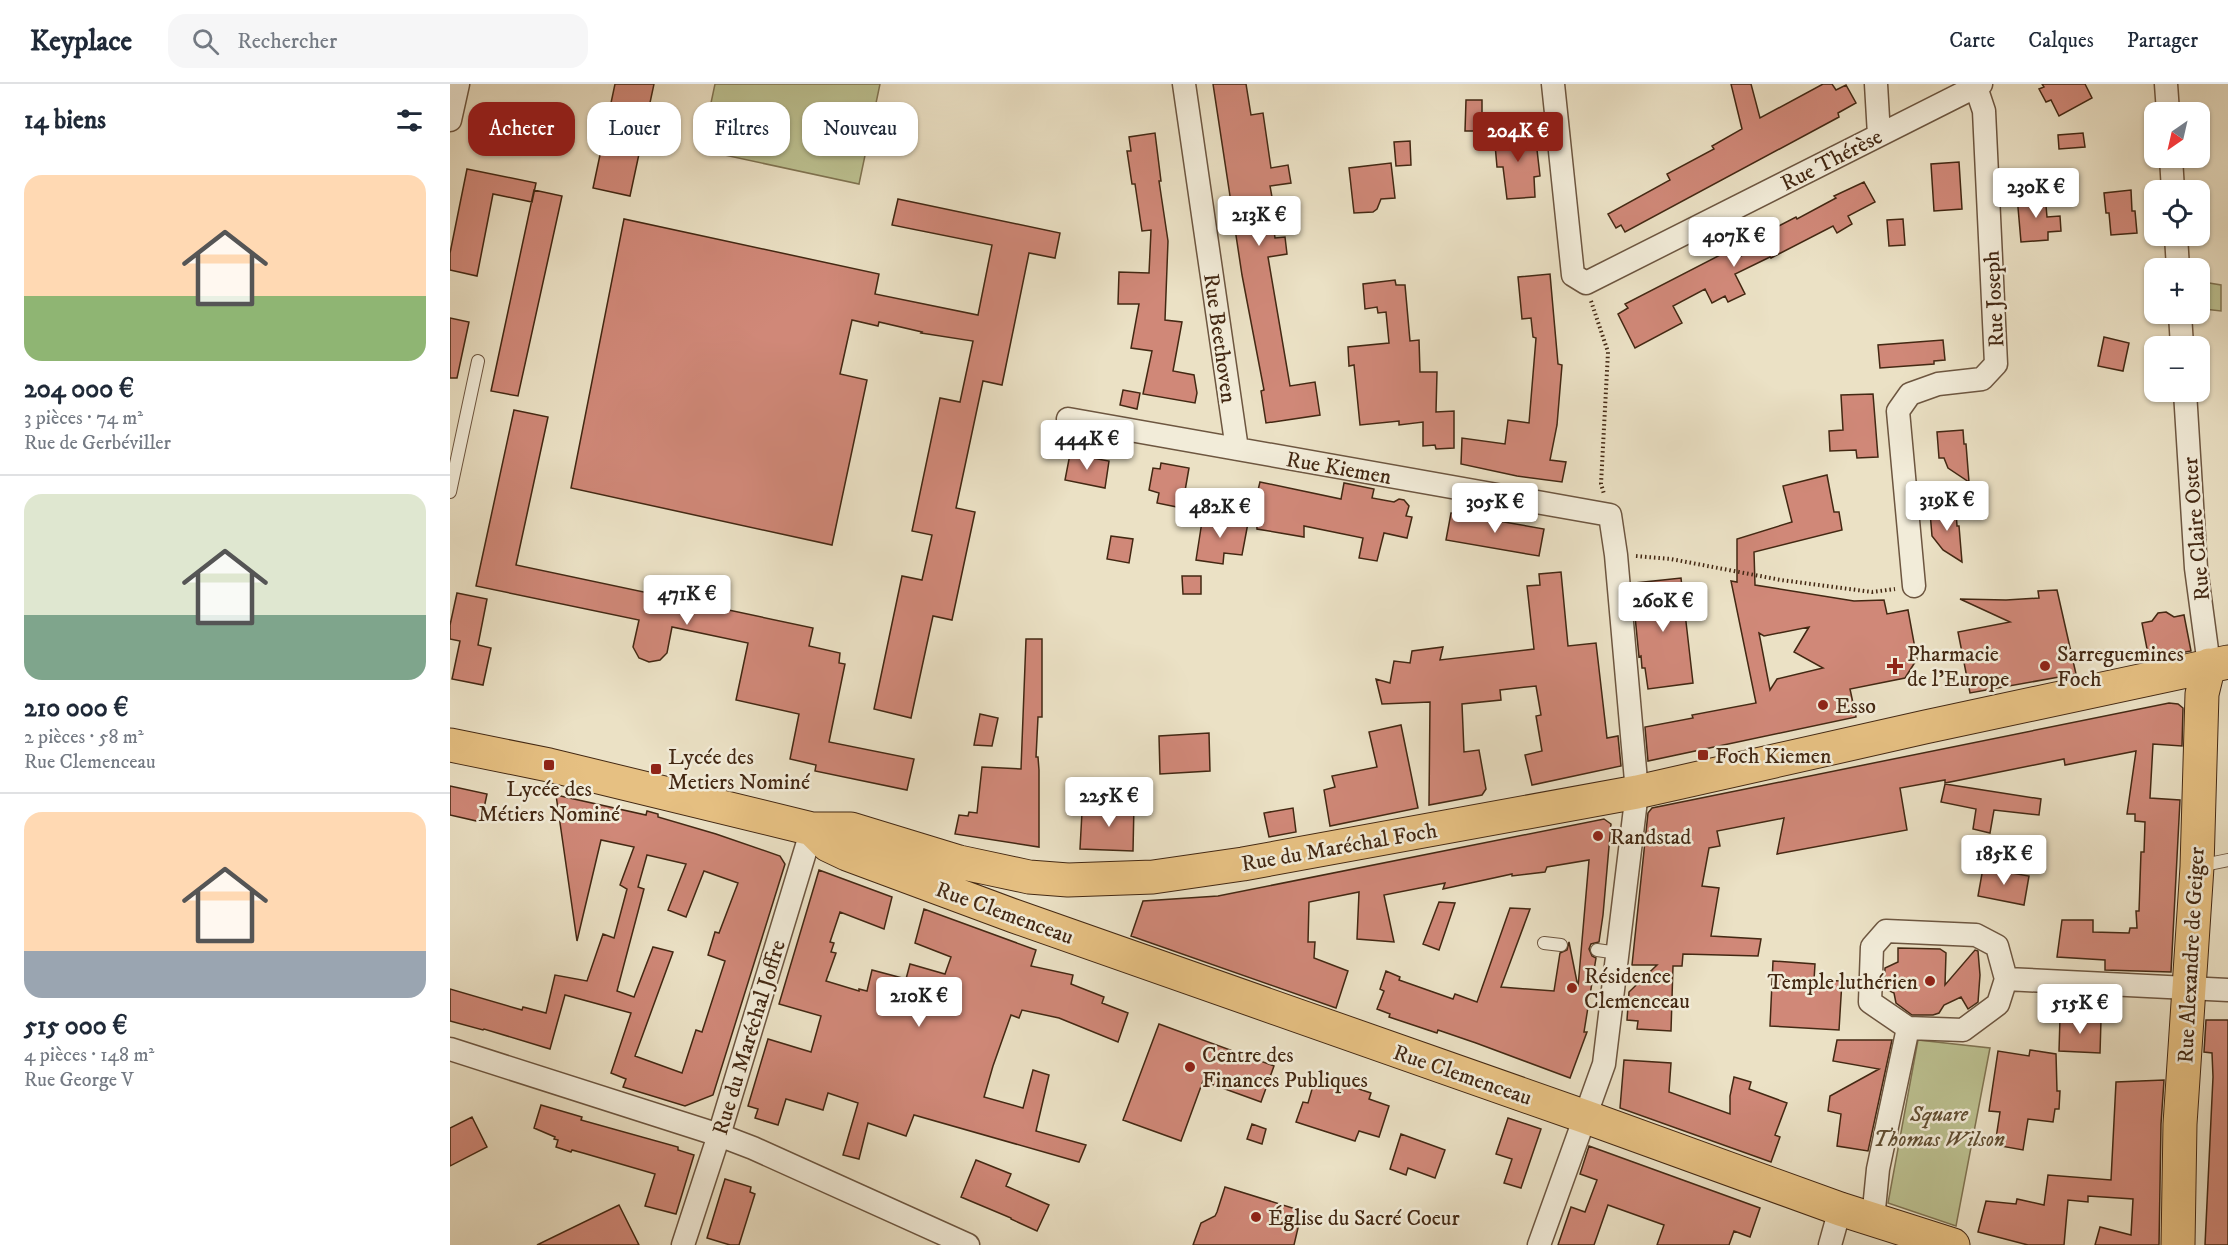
<!DOCTYPE html>
<html lang="fr">
<head>
<meta charset="utf-8">
<style>
	:root { --surface:#fff; --page:#f6f6f7; --text:#1f2937; --muted:#747a83; --line:#e0e1e3; --accent:#8f2418 }
	body { margin:0; font-family:"IM FELL DW Pica",serif; background:var(--page); color:var(--text); height:100vh; display:flex; flex-direction:column; font-size:22px; white-space:nowrap }
	* { box-sizing:border-box; margin:0 }
	p { font-size:20px; color:var(--muted) }
	.icon { flex:none; width:33px; height:33px; fill:none; stroke:currentColor; stroke-width:2; stroke-linecap:round; stroke-linejoin:round }
	.map { position:relative; flex:1; overflow:hidden }
	.panel { display:flex; flex-direction:column; background:var(--surface); width:450px }
	.panel>* { flex:none }
	.top-card { position:absolute; left:18px; top:18px; width:570px; height:54px; display:flex; gap:12px }
	.needle { width:39px; rotate:214deg }
	.tools { position:absolute; left:1694px; top:18px; display:grid; gap:12px }
	.tools a { display:grid; place-items:center; width:66px; height:66px; border-radius:12px; background:var(--surface); box-shadow:0 2px 4px #0004; font-size:30px }
	.price { position:absolute; translate:-50% -51px; padding:0 14px; border-radius:6px; background:#fff; color:#222; font-size:20px; line-height:39px; filter:drop-shadow(0 2px 3px #0008) }
	.price::after { content:''; position:absolute; left:50%; top:36px; width:18px; height:14px; margin-left:-9px; background:inherit; clip-path:polygon(0 0,100% 0,50% 100%) }
	.price.current { background:var(--accent); color:#fff }
	ul { padding:0; list-style:none }
	li { display:grid; align-content:center; gap:12px; height:318px; padding:0 24px }
	li+li { border-top:2px solid var(--line) }
	li span { display:grid; place-items:center; height:186px; border-radius:18px; color:#555 }
	li>.icon { margin-inline-start:auto }
	span .icon { width:108px; height:108px; fill:#fffc; stroke-width:1 }
	li b { font-size:26px }
	h2 { display:flex; justify-content:space-between; align-items:center; height:72px; padding:0 24px; font-size:26px }
	.tag { padding:0 21px; border-radius:18px; background:var(--surface); box-shadow:0 2px 4px #0004; font-size:21px; line-height:54px }
	.tag.current { background:var(--accent); color:#fff }
	header { display:flex; align-items:center; gap:36px; box-sizing:border-box; height:84px; padding:0 30px; background:var(--surface); border-bottom:2px solid var(--line) }
	header strong { font-size:28px }
	nav { display:flex; gap:33px; margin-inline-start:auto; font-size:21px }
	.search { width:420px; height:54px; background:var(--page); display:flex; align-items:center; gap:15px; box-sizing:border-box; padding:0 21px; border-radius:18px; color:var(--muted); font-size:22px }
	main { display:flex; flex:1; min-height:0 }
	.map>svg:first-child { display:block }
	.green { fill:#bcc191; stroke:#807452; stroke-width:1.5 }
	.building { fill:#d08878; stroke:#432813; stroke-width:1.5; fill-rule:evenodd }
	.lines { fill:none; stroke-linecap:round; stroke-linejoin:round }
	.service-casing { stroke:#6d5640; stroke-width:14 }
	.minor-casing { stroke:#6d5640; stroke-width:25 }
	.primary-casing { stroke:#432813; stroke-width:35 }
	.path { stroke:#432813; stroke-width:4; stroke-dasharray:1.5 3; stroke-linecap:butt }
	.service { stroke:#f2ecd9; stroke-width:12 }
	.minor { stroke:#f2ecd9; stroke-width:22 }
	.primary { stroke:#e6c082; stroke-width:33 }
	.poi-dot { fill:#8f2418; stroke:#f2ecd9; stroke-width:2 }
	.labels { text-anchor:middle; stroke-width:5; stroke-linejoin:round; paint-order:stroke }
	.street-label { font-size:22px; fill:#432813; stroke:#f2ecd9 }
	.poi-label { font-size:22px; fill:#432813; stroke:#f2ecd9; text-anchor:start }
	.park-label { font-size:22px; font-style:italic; fill:#614e32; stroke:#f2ecd9 }
</style>
</head>
<body>
<header>
<strong>Keyplace</strong>
<div class="search"><svg class="icon" aria-label="search" viewBox="0 0 24 24"><circle cx="10" cy="10" r="6"/><path d="M15 15l6 6"/></svg>Rechercher</div>
<nav><a>Carte</a><a>Calques</a><a>Partager</a></nav>
</header>
<main>
<section class="panel">
<h2>14 biens<svg class="icon" aria-label="filters" viewBox="0 0 24 24"><path d="M4 7h16M4 17h16"/><circle cx="9" cy="7" r="2"/><circle cx="15" cy="17" r="2"/></svg></h2>
<ul>
<li><span style="background:linear-gradient(#ffd9b3 65%,#8fb573 0)"><svg class="icon" aria-label="home" viewBox="0 0 24 24"><path d="M3 11l9-7 9 7M6 9v11h12V9"/></svg></span><div><b>204 000 €</b><p>3 pièces · 74 m²</p><p>Rue de Gerbéviller</p></div></li>
<li><span style="background:linear-gradient(#dfe7d0 65%,#7fa58c 0)"><svg class="icon" aria-label="home" viewBox="0 0 24 24"><path d="M3 11l9-7 9 7M6 9v11h12V9"/></svg></span><div><b>210 000 €</b><p>2 pièces · 58 m²</p><p>Rue Clemenceau</p></div></li>
<li><span style="background:linear-gradient(#ffd9b3 75%,#9aa5b1 0)"><svg class="icon" aria-label="home" viewBox="0 0 24 24"><path d="M3 11l9-7 9 7M6 9v11h12V9"/></svg></span><div><b>515 000 €</b><p>4 pièces · 148 m²</p><p>Rue George V</p></div></li>
</ul>
</section>
<div class="map">
<svg width="1778" height="1161" viewBox="0 0 1778 1161">
	<rect width="100%" height="100%" fill="#ebe1c5"/>
	<filter id="stains"><feTurbulence type="fractalNoise" baseFrequency=".00333" numOctaves="4"/><feColorMatrix values="0 0 0 0 .2 0 0 0 0 .09 0 0 0 0 .02 0 0 0 .5 -.17"/></filter>
	<radialGradient id="worn" r=".72"><stop offset=".6" stop-color="#630" stop-opacity="0"/><stop offset="1" stop-color="#630" stop-opacity=".3"/></radialGradient>
	<path class="green" d="M265,0H430L409,100L251,66Z
		M1753,198L1771,201V227L1754,225Z
		M1468,956L1540,964L1506,1142L1438,1119Z"/>
	<path class="building" d="M165,0H204L180,112L143,104Z
		M763,0H796L801,31L813,29L821,84L838,81L841,99L820,102L822,113L820,114L825,154L835,153L837,170L818,173L840,302L865,298L870,331L816,339L811,307L814,306L792,191Z
		M1281,0H1301L1310,34L1373,0H1382L1386,6L1396,1L1406,19L1388,29L1389,33L1175,148L1171,141L1166,144L1158,130L1220,96L1217,90L1264,65L1262,62L1292,45Z
		M1592,0H1635L1642,14L1609,32L1601,16L1596,18L1589,5L1594,3Z
		M1016,16H1032V47H1015Z
		M1079,46L1080,58L1086,57L1090,92L1084,93L1085,113L1057,115L1053,83H1047L1044,49Z
		M705,49L711,97H709L718,157L715,236L732,238L723,287L744,291L747,309L745,319L693,310L702,267L681,264L689,220H668L669,188L699,189L701,146L692,147L685,100H682L677,67H681L679,53Z
		M1633,49L1635,63L1609,65L1608,51Z
		M960,57L961,81L946,82L944,58Z
		M1509,78L1512,125L1484,127L1481,80Z
		M941,79L945,114L931,115L927,125L923,128L904,129L899,84Z
		M17,85L86,99L82,118L43,110L27,192L0,186V169Z
		M1414,98L1425,118L1398,132L1402,140L1387,149L1383,142L1321,174L1320,173L1285,190L1295,210L1278,218L1275,212L1262,219L1255,205L1223,222L1232,239L1185,264L1168,230L1178,224L1175,220L1276,168L1278,172L1288,166L1291,172L1319,157L1315,149L1346,133L1347,135L1386,114L1384,112Z
		M84,106L112,112L68,312L41,307Z
		M1681,106L1682,127H1685L1687,149L1661,151L1659,129H1656L1654,109Z
		M1595,110L1597,133L1610,132L1611,147L1598,148V156L1571,158L1567,112Z
		M448,115L610,149L605,174L579,169L552,301L533,297L506,424L525,428L502,536L483,532L461,634L424,625L452,492L472,496L482,451L462,447L490,314L510,318L523,257L471,249L472,248L429,238L428,242L402,236L390,290L417,296L382,461L121,404L174,135L429,190L425,210L528,231L542,161L442,141Z
		M1453,135L1455,161L1439,162L1437,136Z
		M1100,190L1108,280L1112,281L1107,341L1100,376L1116,378L1112,398L1067,392L1011,380L1012,354L1055,360L1058,336L1079,339L1086,254L1083,253L1081,234L1072,235L1068,193Z
		M945,196L946,201H955L960,257L969,256L970,288H987L986,328L1004,327V364L986,365L985,361L973,362V338L949,341V337L910,341L904,281L899,282L898,263L939,259L936,228L928,229L927,223L915,225L913,200Z
		M0,234L19,238L7,294H0Z
		M1654,253L1679,259L1673,287L1648,282Z
		M1493,256L1495,276L1484,277V280L1430,284L1428,261Z
		M673,306L690,309L687,325L670,321Z
		M1423,310L1428,373L1407,374L1406,366L1380,367L1379,347L1393,346L1391,311Z
		M64,326L98,333L66,481L363,544L359,562L390,569L389,579L395,580L379,658L464,675L457,706L365,687L366,681L340,675L349,630L286,616L298,559L222,543L217,569L210,576L199,578L189,574L183,563L189,536L26,502Z
		M1513,346L1514,360H1516L1519,398L1498,384L1494,374H1489L1487,348Z
		M620,370L659,377L655,404L615,396Z
		M711,379L739,384L732,424L707,419L709,409L699,406L703,384L710,385Z
		M1377,391L1384,428H1389L1392,446L1304,468L1305,501L1404,517L1434,516L1437,530L1458,526L1467,575L1455,594L1400,605L1406,633L1198,677L1195,643L1243,634L1242,631L1306,619L1281,497L1287,498V455L1342,438L1333,402ZM1359,543L1344,568L1373,584L1327,595L1320,606L1309,549L1314,552Z
		M810,398L891,415L894,399L924,405L922,414L944,418L949,415L954,416L959,422L956,432L962,433L957,454L934,449L927,477L909,474L913,454L854,442V453L807,445L806,414Z
		M1506,427L1507,442H1509L1512,478L1493,466L1482,452L1480,428Z
		M1001,429L1016,431L1022,429L1031,434L1094,445L1089,472L996,456Z
		M753,431L798,439L792,471L774,469L773,480L746,476Z
		M661,452L683,455L679,479L657,475Z
		M1111,488L1118,562L1146,559L1157,654L1168,652L1171,682L1082,701L1075,671L1092,667L1086,632L1091,631L1086,602L1050,606L1051,616L1012,620L1014,668L1029,666L1036,705L1032,711L979,721L980,618L932,620L926,595L940,599L944,577L960,579L962,567L993,563L990,576L1084,565L1077,502L1090,501L1089,490Z
		M732,492H751V510H733Z
		M1231,494L1243,599L1198,605L1195,584H1192L1191,572L1189,573L1185,532L1184,520L1188,519L1185,499Z
		M1607,506L1626,590L1520,609L1508,548L1560,538L1510,515L1556,516L1589,514L1588,507Z
		M7,509L37,515L28,561L41,564L33,601L2,595L10,557L0,555V541Z
		M1716,528L1724,533L1734,531L1741,567L1699,575L1692,539L1702,537L1708,529Z
		M576,555H592V633H588L586,673H588L589,686V763L505,750L509,731L518,732L519,728L527,729L532,683L571,685Z
		M1719,619L1728,620L1733,624L1732,662L1703,660L1700,714L1730,716L1721,888L1655,886V876L1607,873L1612,836H1643V848L1679,849L1680,844H1687L1686,827H1689L1691,768H1694L1695,738L1685,737V730H1677L1686,667L1615,681L1614,675L1495,699V696L1450,704L1457,746L1327,770L1334,734L1267,747L1270,762L1259,764L1252,802L1269,804L1261,852L1311,855L1308,872L1233,870L1232,882H1223L1221,947L1187,945L1188,937L1177,936L1179,908L1207,881H1182L1198,729L1202,724Z
		M530,630L548,634L542,662L524,661Z
		M951,641L968,724L880,742L874,706L885,703L882,692L927,683L919,648Z
		M759,649L760,687L710,690L709,652Z
		M1495,700L1591,715L1589,731L1544,726L1540,749L1523,745L1526,725L1491,718Z
		M0,702L37,710L31,738L0,731Z
		M106,711L196,731L197,727L208,730V733L266,750L330,772L335,780L263,1011L235,1022L173,1003L176,995L161,989L181,929L115,911L100,965L34,945L33,946L0,937V905L72,926L73,923L96,929L105,891L137,897L153,850L164,854L177,805L170,801L184,763L151,756L127,857ZM197,771L236,780L218,826L236,833L254,787L288,799L269,849L265,848L258,871L275,877L252,948L246,946L232,989L185,972L223,868L203,863L184,913L167,907L194,805L188,803Z
		M647,718L684,720L683,767L630,765L632,728L647,729Z
		M843,724L846,748L819,753L814,729Z
		M1154,735L1161,740L1153,831L1149,858L1141,860L1139,865L1142,872L1146,874L1134,948H1137L1120,994L1026,959L988,946L987,949L939,933L940,930L927,925L934,907L930,905L936,887L950,893L949,896L1003,915L1005,910L1027,918L1060,824L1080,825L1051,903L1104,907L1110,869L1117,866L1119,858L1128,903L1139,776L1097,783L1095,788L1062,792V790L993,805L995,799L934,811L944,858L907,855L909,808L859,818L858,858H865L864,874L898,887L886,924L681,852L693,817L768,812Z
		M1533,784L1579,792L1574,821L1528,812Z
		M369,786L442,813L434,845L390,828L380,858L384,859L381,868L386,869L376,897L409,907V905L417,907L422,886L456,895L460,880L495,890L501,873L465,859L474,825L586,866L581,882L623,891L621,900L654,913L652,919L678,929L668,958L609,934L572,926L569,934L561,931L543,982L534,1013L573,1024L583,986L599,991L586,1047L636,1061L629,1078L464,1031L456,1052L418,1039L409,1075L393,1071L408,1019L378,1009L373,1026L336,1015L328,1041L305,1034L308,1025L298,1022L318,955L361,968L371,932L329,920Z
		M989,818L1005,819L989,866L973,860Z
		M1448,864L1490,865L1496,869L1495,901L1525,866L1528,867L1530,891L1528,918L1518,925L1511,913L1494,921L1489,929L1483,931H1462L1446,919L1444,909L1434,904L1435,884L1448,878Z
		M1323,877L1365,880L1364,896L1392,897L1389,946L1320,942Z
		M1610,934L1651,936L1650,969L1609,967Z
		M1756,936H1778V1161H1755L1763,993L1762,969L1754,968Z
		M709,940L824,982L811,1018L753,997L731,1057L673,1036Z
		M1387,956H1442L1418,1067L1387,1062L1391,1030L1378,1027L1380,1012L1429,985L1383,977Z
		M1580,966L1606,970L1607,1007H1610L1609,1025H1605L1603,1038L1578,1035L1573,1066L1545,1061L1550,1028L1539,1027L1548,967L1579,972Z
		M1174,976L1221,979L1219,1008L1280,1030V1012L1284,993L1301,998L1299,1005L1337,1019L1325,1051L1330,1053L1321,1078L1170,1024Z
		M865,995L896,1005L897,1001L921,1009L919,1015L939,1022L929,1053L909,1047L905,1057L846,1038L853,1018L858,1019Z
		M1714,996L1711,1040L1709,1161H1645L1650,1143L1681,1151L1683,1115L1638,1112V1118L1618,1116L1614,1161H1578L1528,1148L1536,1117L1566,1120L1567,1115L1594,1121L1598,1091L1661,1096L1666,998Z
		M91,1021L132,1033L131,1036L228,1063V1066L244,1071L226,1130L195,1122L205,1090L133,1069L122,1066L121,1068L106,1063L108,1056L104,1055L105,1053L84,1044Z
		M22,1033L37,1063L0,1082V1044Z
		M1058,1034L1091,1045L1071,1104L1054,1099L1062,1075L1046,1070Z
		M802,1040L816,1045L812,1060L797,1055Z
		M951,1050L995,1066L985,1094L958,1084L956,1091L940,1085Z
		M1139,1062L1310,1124L1300,1153L1284,1147L1279,1161H1207L1214,1141L1158,1121L1144,1161H1108L1121,1123L1135,1128L1147,1096L1130,1090Z
		M526,1076L561,1090L556,1102L599,1121L587,1147L561,1135V1134L511,1113Z
		M275,1095L301,1103L300,1108L305,1110L289,1161H280L257,1154Z
		M775,1103L852,1127L844,1161H743L751,1139L765,1132L767,1128Z
		M169,1121L189,1161H87Z"/>
	<g class="lines">
		<defs>
			<path id="service" d="M0,408L28,277
				M1749,782L1778,776
				M1094,859L1111,861
				M1147,866L1168,869"/>
			<path id="minor" d="M734,0L787,365
				M1103,0L1123,191L1136,199L1531,0
				M1426,0L1429,51
				M1716,0L1718,28
				M0,36L8,0
				M1721,74L1723,106
				M1726,152L1728,184
				M1730,230L1732,262
				M1735,308L1746,484L1759,581
				M618,335L1160,431L1166,471L1187,708L1154,980L1089,1161
				M1464,502L1448,327L1460,310L1488,300L1532,295L1546,280L1534,27L1526,3
				M1436,847L1526,851L1547,862L1556,895L1548,920L1513,946L1458,944L1420,918L1422,863Z
				M1556,895L1778,906
				M0,965L269,1051L303,1064L518,1161
				M1423,1135L1428,1085L1458,944
				M233,1161L269,1051L362,745
				M1380,1161L1390,1125"/>
			<path id="primary" d="M0,661L99,681L362,745H401L509,778L579,793L618,796L703,793L793,780L1187,708L1475,643L1778,578
				M362,745L378,761L397,770L564,832L1136,1033L1390,1125L1503,1161
				M1728,1161L1730,1040L1747,783L1752,610L1759,581"/>
		</defs>
		<use href="#service" class="service-casing"/>
		<use href="#minor" class="minor-casing"/>
		<use href="#primary" class="primary-casing"/>
		<path class="path" d="M1141,217L1158,268L1151,400L1154,410
			M1186,472L1221,475L1331,496L1422,508L1445,505"/>
		<use href="#service" class="service"/>
		<use href="#minor" class="minor"/>
		<use href="#primary" class="primary"/>
	</g>
	<g class="poi-dot">
		<path d="M1442 573h6v6h6v6h-6v6h-6v-6h-6v-6h6z"/>
		<circle cx="1595" cy="582" r="6"/>
		<circle cx="1373" cy="621" r="6"/>
		<rect x="1247" y="665" width="12" height="12" rx="3"/>
		<rect x="93" y="675" width="12" height="12" rx="3"/>
		<rect x="200" y="679" width="12" height="12" rx="3"/>
		<circle cx="1148" cy="752" r="6"/>
		<circle cx="1480" cy="897" r="6"/>
		<circle cx="1122" cy="904" r="6"/>
		<circle cx="740" cy="983" r="6"/>
		<circle cx="806" cy="1133" r="6"/>
	</g>
	<g class="labels">
		<g class="street-label">
			<text transform="translate(1381 75) rotate(-27)" y="8">Rue Thérèse</text>
			<text transform="translate(1543 215) rotate(-93)" y="8">Rue Joseph</text>
			<text transform="translate(771 254) rotate(82)" y="8">Rue Beethoven</text>
			<text transform="translate(889 383) rotate(10)" y="8">Rue Kiemen</text>
			<text transform="translate(1745 445) rotate(-95)" y="8">Rue Claire Oster</text>
			<text transform="translate(889 762) rotate(-10)" y="8">Rue du Maréchal Foch</text>
			<text transform="translate(555 828) rotate(20)" y="8">Rue Clemenceau</text>
			<text transform="translate(1740 871) rotate(-87)" y="8">Rue Alexandre de Geiger</text>
			<text transform="translate(298 953) rotate(-73)" y="8">Rue du Maréchal Joffre</text>
			<text transform="translate(1013 990) rotate(19)" y="8">Rue Clemenceau</text>
		</g>
		<g class="poi-label">
			<text x="1457" y="577">Pharmacie<tspan x="1457" dy="25">de l'Europe</tspan></text>
			<text x="1607" y="577">Sarreguemines<tspan x="1607" dy="25">Foch</tspan></text>
			<text x="1385" y="629">Esso</text>
			<text x="1265" y="679">Foch Kiemen</text>
			<text x="218" y="680">Lycée des<tspan x="218" dy="25">Metiers Nominé</tspan></text>
			<text x="99" y="712" text-anchor="middle">Lycée des<tspan x="99" dy="25">Métiers Nominé</tspan></text>
			<text x="1160" y="760">Randstad</text>
			<text x="1134" y="899">Résidence<tspan x="1134" dy="25">Clemenceau</tspan></text>
			<text x="1468" y="905" text-anchor="end">Temple luthérien</text>
			<text x="752" y="978">Centre des<tspan x="752" dy="25">Finances Publiques</tspan></text>
			<text x="818" y="1141">Église du Sacré Coeur</text>
		</g>
		<g class="park-label">
			<text x="1489" y="1037">Square<tspan x="1489" dy="25">Thomas Wilson</tspan></text>
		</g>
	</g>
	<rect width="100%" height="100%" filter="url(#stains)"/>
	<rect width="100%" height="100%" fill="url(#worn)"/>
</svg>
<div class="tools">
<a><svg class="needle" viewBox="-14 -14 28 28"><path d="M0-13l5 13h-10z" fill="#e53935"/><path d="M0 13l5-13h-10z" fill="#747a83"/></svg></a>
<a><svg class="icon" aria-label="locate" viewBox="0 0 24 24"><circle cx="12" cy="12" r="6"/><path d="M12 2v4M12 18v4M2 12h4M18 12h4"/></svg></a>
<a>+</a>
<a>−</a>
</div>
<b class="price current" style="left:1068px;top:79px">204K €</b>
<b class="price" style="left:1586px;top:135px">230K €</b>
<b class="price" style="left:809px;top:163px">213K €</b>
<b class="price" style="left:1284px;top:184px">407K €</b>
<b class="price" style="left:637px;top:387px">444K €</b>
<b class="price" style="left:1497px;top:448px">319K €</b>
<b class="price" style="left:1045px;top:450px">305K €</b>
<b class="price" style="left:770px;top:455px">482K €</b>
<b class="price" style="left:237px;top:542px">471K €</b>
<b class="price" style="left:1213px;top:549px">260K €</b>
<b class="price" style="left:659px;top:744px">225K €</b>
<b class="price" style="left:1554px;top:802px">185K €</b>
<b class="price" style="left:469px;top:944px">210K €</b>
<b class="price" style="left:1630px;top:951px">515K €</b>
<div class="top-card">
<a class="tag current">Acheter</a>
<a class="tag">Louer</a>
<a class="tag">Filtres</a>
<a class="tag">Nouveau</a>
</div>
</div>
</main>
</body>
</html>
